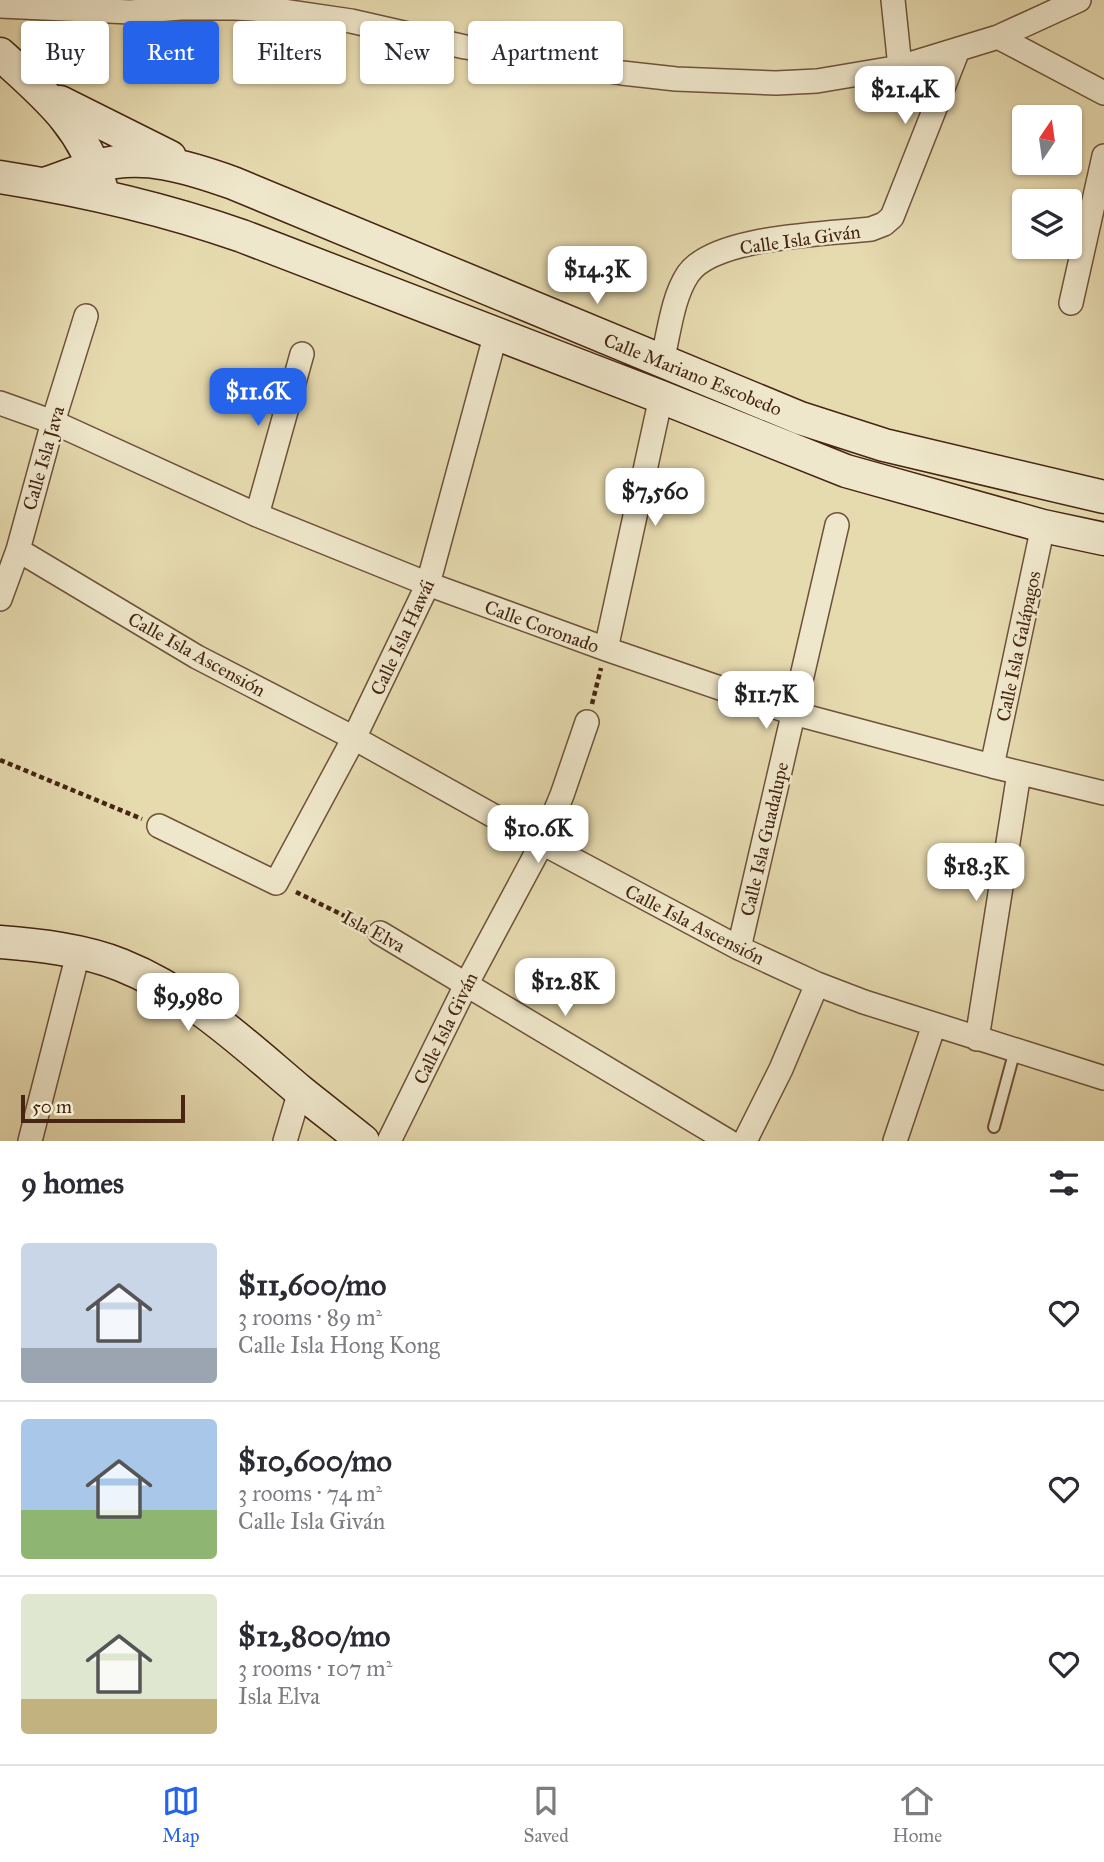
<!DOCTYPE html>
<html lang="en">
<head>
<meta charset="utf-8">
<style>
	:root { --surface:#fff; --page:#f2f2f3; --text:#2b2b33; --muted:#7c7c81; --line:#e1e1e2; --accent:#2563eb }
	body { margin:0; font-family:"IM FELL Great Primer",serif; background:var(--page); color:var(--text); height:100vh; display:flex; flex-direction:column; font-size:26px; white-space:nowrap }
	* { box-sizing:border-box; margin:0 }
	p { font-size:23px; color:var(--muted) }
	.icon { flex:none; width:38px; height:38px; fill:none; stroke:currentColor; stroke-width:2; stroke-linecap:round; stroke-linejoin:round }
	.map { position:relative; height:1141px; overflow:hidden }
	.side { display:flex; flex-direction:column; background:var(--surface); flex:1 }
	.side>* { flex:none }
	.banner { position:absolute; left:21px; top:21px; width:700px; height:63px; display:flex; gap:14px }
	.needle { width:46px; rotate:13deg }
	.fabs { position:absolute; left:1012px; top:105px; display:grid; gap:14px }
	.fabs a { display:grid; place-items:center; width:70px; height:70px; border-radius:7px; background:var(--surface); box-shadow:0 2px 5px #0004; font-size:35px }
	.scale { position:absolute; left:21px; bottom:18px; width:164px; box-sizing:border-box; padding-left:7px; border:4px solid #462512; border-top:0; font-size:19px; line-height:24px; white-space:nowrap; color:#462512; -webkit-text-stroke:5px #efe7cb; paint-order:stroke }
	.price { position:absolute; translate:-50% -60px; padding:0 16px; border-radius:14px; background:#fff; color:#222; font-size:23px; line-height:46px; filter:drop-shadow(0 2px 4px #0008) }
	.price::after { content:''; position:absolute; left:50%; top:42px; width:21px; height:16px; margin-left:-10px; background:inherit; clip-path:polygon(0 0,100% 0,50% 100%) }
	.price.current { background:var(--accent); color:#fff }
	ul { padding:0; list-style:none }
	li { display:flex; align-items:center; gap:21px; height:175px; padding:0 21px }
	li+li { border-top:2px solid var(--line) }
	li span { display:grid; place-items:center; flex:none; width:196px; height:140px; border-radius:7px; color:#555 }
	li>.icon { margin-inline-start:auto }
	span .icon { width:84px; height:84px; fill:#fffc; stroke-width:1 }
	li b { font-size:30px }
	h2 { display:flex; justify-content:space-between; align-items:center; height:84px; padding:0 21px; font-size:30px }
	.pill { padding:0 24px; border-radius:7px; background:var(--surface); box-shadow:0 2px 5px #0004; font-size:24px; line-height:63px }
	.pill.current { background:var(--accent); color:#fff }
	.tabs { display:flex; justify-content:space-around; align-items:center; height:98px; border-top:2px solid var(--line); background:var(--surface); font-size:19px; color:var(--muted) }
	.tabs a { display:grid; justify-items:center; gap:4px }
	.tabs .current { color:var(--accent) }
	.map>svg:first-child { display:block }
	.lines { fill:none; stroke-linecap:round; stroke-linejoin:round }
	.lane-casing { stroke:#6e5239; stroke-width:14 }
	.street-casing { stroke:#6e5239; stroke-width:26 }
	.secondary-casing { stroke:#462512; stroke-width:35 }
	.path { stroke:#462512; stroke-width:4.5; stroke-dasharray:5 3.5; stroke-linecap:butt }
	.lane { stroke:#efe7cb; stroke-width:10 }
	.street { stroke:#efe7cb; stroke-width:23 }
	.secondary { stroke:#efe7cb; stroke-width:32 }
	.labels { text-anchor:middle; stroke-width:5; stroke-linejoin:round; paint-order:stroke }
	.street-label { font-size:19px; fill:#462512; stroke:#efe7cb }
</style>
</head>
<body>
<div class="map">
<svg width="1104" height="1141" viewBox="0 0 1104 1141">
	<rect width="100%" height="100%" fill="#e6daaf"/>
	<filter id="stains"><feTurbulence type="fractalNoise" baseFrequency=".00286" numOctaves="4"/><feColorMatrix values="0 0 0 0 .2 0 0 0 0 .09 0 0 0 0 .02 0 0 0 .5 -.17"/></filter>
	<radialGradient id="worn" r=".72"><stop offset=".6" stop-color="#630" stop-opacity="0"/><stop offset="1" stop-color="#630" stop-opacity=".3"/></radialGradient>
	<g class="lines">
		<defs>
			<path id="lane" d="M994,1127L1015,1050"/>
			<path id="street" d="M893,0L900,67
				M0,6L130,12L181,8H235L283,11L351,21L465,47L622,73L676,79L776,83L817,81L900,67L998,37L1079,0
				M998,37L1104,93
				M1071,303L1104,156
				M662,361C669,334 672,298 688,274C714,236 827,234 871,229L884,224L892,217L958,50
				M0,403L53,422L257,515L428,584L606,649L793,713L992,766L1104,793
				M257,515L302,354
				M18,550L197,657L354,738L542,843L739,948L817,984L864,1002L1104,1078
				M0,599L18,550L53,422L86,316
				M606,649L661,397
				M992,766L1043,526
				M159,826L276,883L354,738L428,584L496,333
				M380,933L728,1141
				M739,948L837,525
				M977,1039L1019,773
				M30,1141L78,954
				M285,1141L300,1091
				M389,1141L467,983L542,843L562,795L587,722
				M745,1141L781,1069L817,984
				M895,1141L934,1025"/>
			<path id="secondary" d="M0,54C46,96 83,125 101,187
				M60,102L170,157
				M0,177C83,190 162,208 242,236L661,397L846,471L1043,526L1104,539
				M47,183C63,178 78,171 94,167C142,152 188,167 233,183L800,418L884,445L1104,497
				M0,942C39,945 84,950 121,965C191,993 243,1043 300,1091C321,1108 342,1124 363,1141"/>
		</defs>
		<use href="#lane" class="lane-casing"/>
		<use href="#street" class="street-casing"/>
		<use href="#secondary" class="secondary-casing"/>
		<path class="path" d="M592,704L601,668
			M0,760L142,819
			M296,892L363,925"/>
		<use href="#lane" class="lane"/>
		<use href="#street" class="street"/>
		<use href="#secondary" class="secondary"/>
	</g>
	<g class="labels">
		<g class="street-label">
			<text transform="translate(800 239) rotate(-8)" y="7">Calle Isla Giván</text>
			<text transform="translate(693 374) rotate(22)" y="7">Calle Mariano Escobedo</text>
			<text transform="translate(43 458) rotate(-74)" y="7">Calle Isla Java</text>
			<text transform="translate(542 626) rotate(20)" y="7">Calle Coronado</text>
			<text transform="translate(402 637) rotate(-65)" y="7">Calle Isla Hawái</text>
			<text transform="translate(1018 646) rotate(-78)" y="7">Calle Isla Galápagos</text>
			<text transform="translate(197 654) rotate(29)" y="7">Calle Isla Ascensión</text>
			<text transform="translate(764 839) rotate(-77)" y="7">Calle Isla Guadalupe</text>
			<text transform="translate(695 924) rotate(27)" y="7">Calle Isla Ascensión</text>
			<text transform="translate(374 931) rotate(28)" y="7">Isla Elva</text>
			<text transform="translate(445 1028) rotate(-64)" y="7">Calle Isla Giván</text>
		</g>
	</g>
	<rect width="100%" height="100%" filter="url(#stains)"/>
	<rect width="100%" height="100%" fill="url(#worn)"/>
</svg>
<div class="fabs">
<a><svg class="needle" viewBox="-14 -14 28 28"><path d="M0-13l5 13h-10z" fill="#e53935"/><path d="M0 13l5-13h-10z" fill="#7c7c81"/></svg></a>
<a><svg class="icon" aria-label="layers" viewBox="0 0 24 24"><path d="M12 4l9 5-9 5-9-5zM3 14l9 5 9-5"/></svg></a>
</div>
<div class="scale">50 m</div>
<b class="price" style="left:905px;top:126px">$21.4K</b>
<b class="price" style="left:597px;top:306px">$14.3K</b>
<b class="price current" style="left:258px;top:428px">$11.6K</b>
<b class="price" style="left:655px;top:528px">$7,560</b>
<b class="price" style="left:766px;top:731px">$11.7K</b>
<b class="price" style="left:538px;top:865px">$10.6K</b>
<b class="price" style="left:976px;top:903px">$18.3K</b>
<b class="price" style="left:565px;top:1018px">$12.8K</b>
<b class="price" style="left:188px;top:1033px">$9,980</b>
<div class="banner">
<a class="pill">Buy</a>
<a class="pill current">Rent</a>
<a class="pill">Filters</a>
<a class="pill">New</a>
<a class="pill">Apartment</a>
</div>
</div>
<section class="side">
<h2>9 homes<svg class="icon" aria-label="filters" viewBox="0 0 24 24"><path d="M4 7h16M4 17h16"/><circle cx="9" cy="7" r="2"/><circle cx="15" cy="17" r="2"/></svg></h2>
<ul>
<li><span style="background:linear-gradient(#c9d6e8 75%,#9aa5b1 0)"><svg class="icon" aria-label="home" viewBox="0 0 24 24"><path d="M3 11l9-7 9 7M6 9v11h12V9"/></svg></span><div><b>$11,600/mo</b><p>3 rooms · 89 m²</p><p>Calle Isla Hong Kong</p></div><svg class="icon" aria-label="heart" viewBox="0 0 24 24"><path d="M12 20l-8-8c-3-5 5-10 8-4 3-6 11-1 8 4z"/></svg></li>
<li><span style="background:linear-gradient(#a9c7e8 65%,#8fb573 0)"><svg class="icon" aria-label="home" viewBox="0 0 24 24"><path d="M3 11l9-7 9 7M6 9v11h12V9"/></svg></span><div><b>$10,600/mo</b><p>3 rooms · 74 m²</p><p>Calle Isla Giván</p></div><svg class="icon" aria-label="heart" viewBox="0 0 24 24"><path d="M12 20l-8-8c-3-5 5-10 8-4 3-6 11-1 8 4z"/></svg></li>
<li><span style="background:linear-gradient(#dfe7d0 75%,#c2b280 0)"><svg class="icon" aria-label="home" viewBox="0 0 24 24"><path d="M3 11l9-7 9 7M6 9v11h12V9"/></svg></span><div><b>$12,800/mo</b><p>3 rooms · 107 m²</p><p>Isla Elva</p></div><svg class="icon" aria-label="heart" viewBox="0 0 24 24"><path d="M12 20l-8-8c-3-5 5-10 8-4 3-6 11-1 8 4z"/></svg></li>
</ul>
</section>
<nav class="tabs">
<a class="current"><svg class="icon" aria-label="map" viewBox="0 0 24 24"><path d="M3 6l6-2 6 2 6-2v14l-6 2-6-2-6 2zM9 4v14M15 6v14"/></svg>Map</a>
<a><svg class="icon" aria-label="saved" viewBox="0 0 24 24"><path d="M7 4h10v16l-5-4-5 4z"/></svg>Saved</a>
<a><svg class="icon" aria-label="home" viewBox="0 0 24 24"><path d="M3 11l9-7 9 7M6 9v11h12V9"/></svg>Home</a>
</nav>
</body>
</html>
